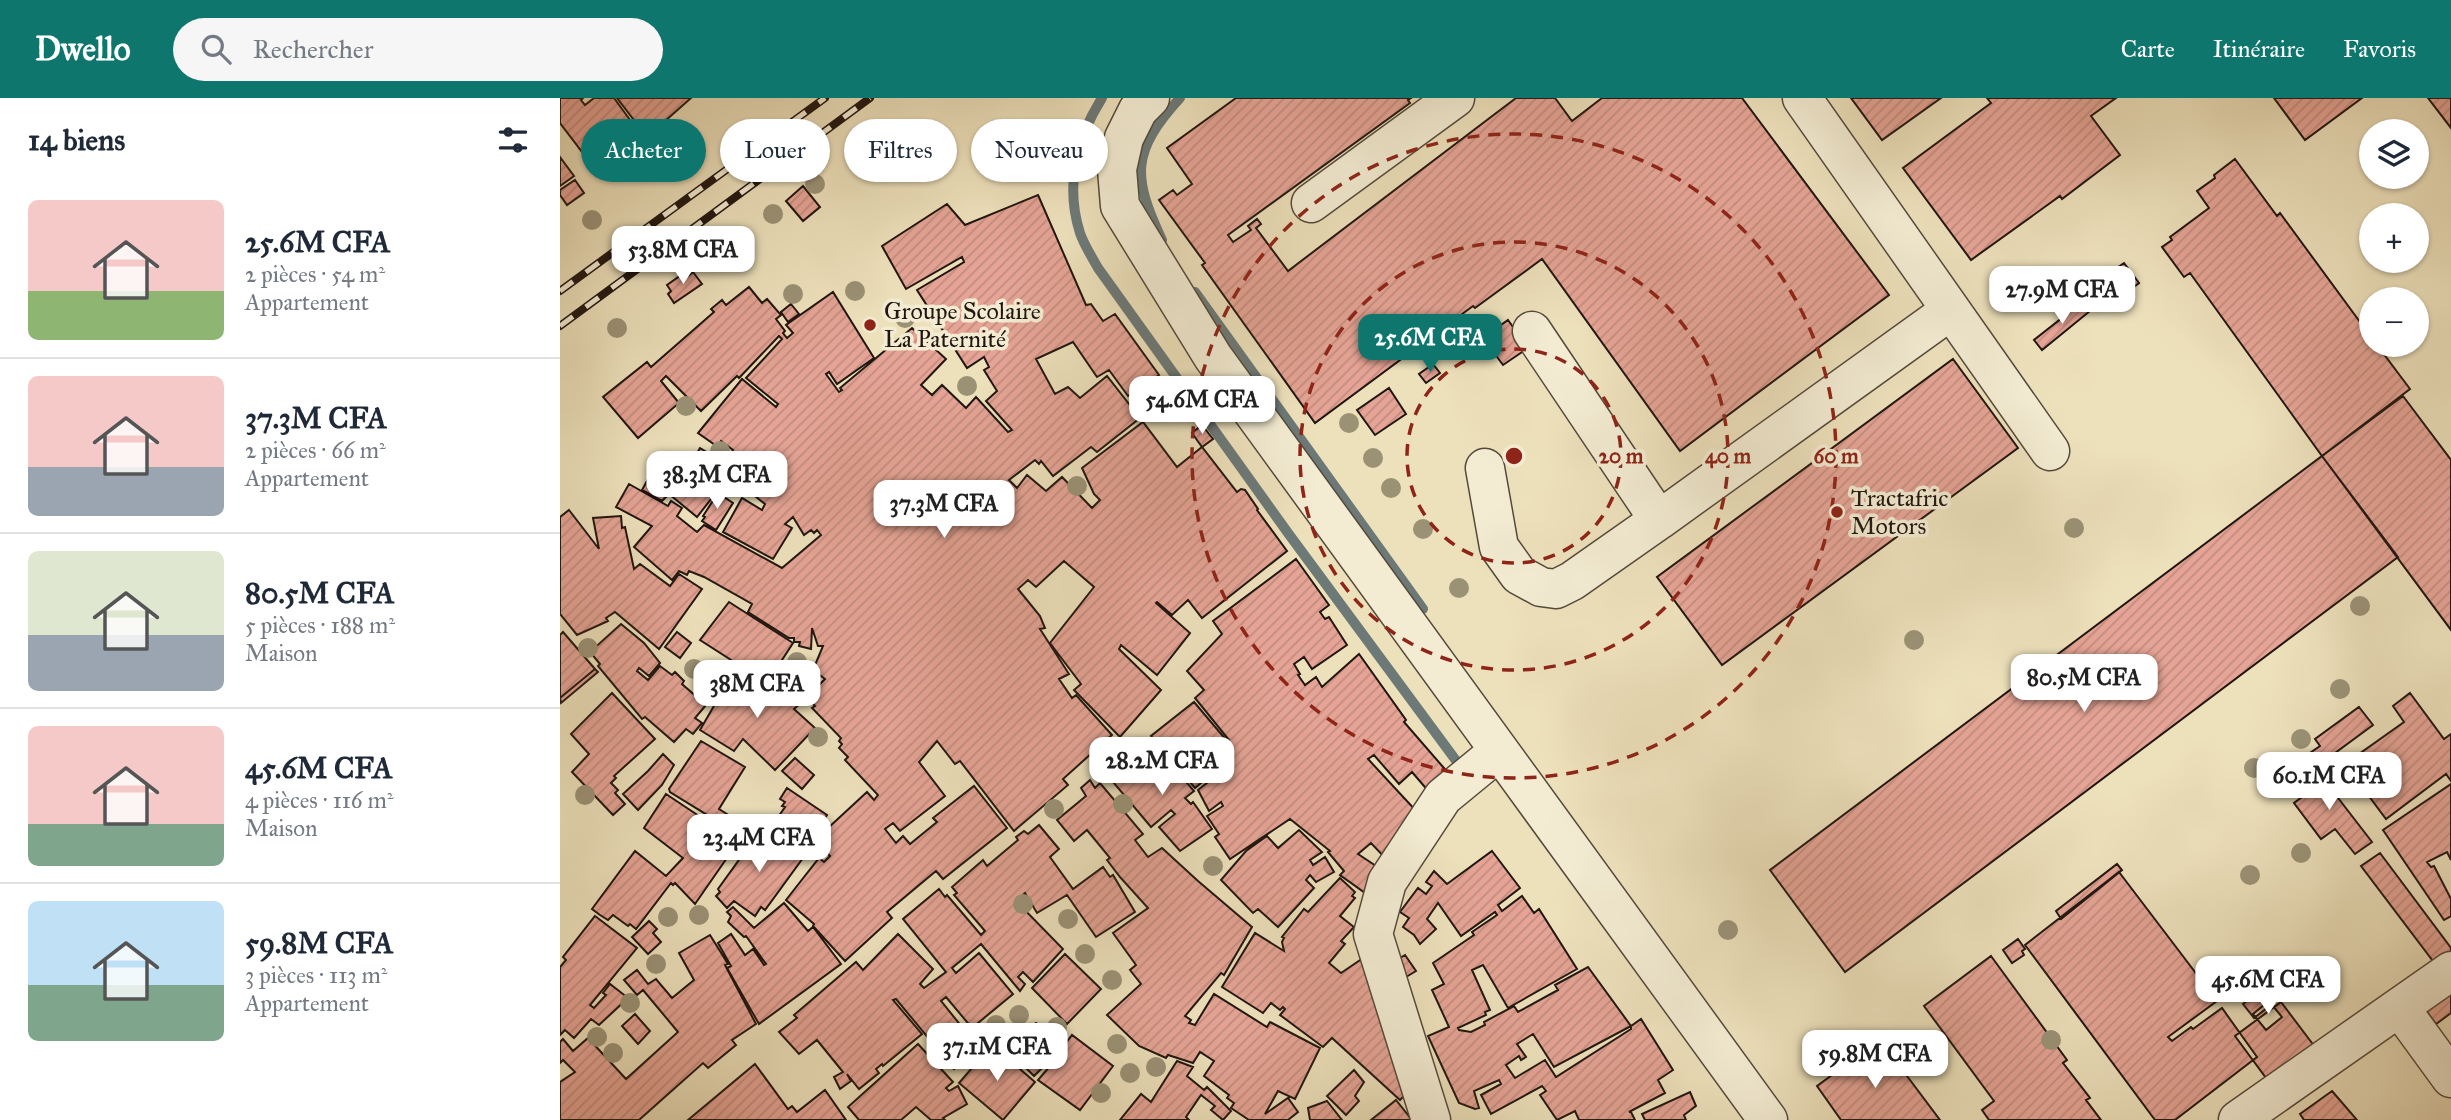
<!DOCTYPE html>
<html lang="fr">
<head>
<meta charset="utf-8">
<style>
	:root { --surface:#fff; --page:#f6f6f7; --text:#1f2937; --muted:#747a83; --line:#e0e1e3; --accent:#0f766e }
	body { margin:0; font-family:"IM FELL Great Primer",serif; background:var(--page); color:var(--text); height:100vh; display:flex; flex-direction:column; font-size:26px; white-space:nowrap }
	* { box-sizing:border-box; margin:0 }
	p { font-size:23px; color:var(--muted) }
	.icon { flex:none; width:38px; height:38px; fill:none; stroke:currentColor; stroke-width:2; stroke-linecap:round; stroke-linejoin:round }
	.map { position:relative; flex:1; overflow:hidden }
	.sheet { display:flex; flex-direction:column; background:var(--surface); width:560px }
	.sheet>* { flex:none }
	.hud { position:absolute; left:21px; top:21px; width:665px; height:63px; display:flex; gap:14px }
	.controls { position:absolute; left:1799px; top:21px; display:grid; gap:14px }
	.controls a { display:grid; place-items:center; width:70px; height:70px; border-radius:50%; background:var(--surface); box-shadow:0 2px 5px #0004; font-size:35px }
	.price { position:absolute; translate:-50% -60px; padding:0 16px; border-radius:14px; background:#fff; color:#222; font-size:23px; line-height:46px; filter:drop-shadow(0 2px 4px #0008) }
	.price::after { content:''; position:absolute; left:50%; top:42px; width:21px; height:16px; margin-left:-10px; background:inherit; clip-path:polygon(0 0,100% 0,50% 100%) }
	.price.active { background:var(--accent); color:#fff }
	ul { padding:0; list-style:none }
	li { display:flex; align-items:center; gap:21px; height:175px; padding:0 28px }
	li+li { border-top:2px solid var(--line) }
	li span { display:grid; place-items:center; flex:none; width:196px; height:140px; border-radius:10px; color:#555 }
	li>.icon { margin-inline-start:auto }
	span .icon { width:84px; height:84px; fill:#fffc; stroke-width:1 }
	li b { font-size:30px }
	h2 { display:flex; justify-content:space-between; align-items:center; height:84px; padding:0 28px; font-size:30px }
	.tag { padding:0 24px; border-radius:32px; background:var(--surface); box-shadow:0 2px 5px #0004; font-size:24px; line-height:63px }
	.tag.active { background:var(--accent); color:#fff }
	header { display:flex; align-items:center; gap:42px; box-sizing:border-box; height:98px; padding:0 35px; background:var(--accent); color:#fff }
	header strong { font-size:33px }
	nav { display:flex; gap:38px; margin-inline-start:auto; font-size:24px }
	.search { width:490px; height:63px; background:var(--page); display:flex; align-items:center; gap:18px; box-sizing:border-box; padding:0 24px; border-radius:38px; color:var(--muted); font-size:26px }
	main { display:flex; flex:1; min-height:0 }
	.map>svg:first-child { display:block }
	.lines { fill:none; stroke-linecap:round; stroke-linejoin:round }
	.stream { stroke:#6c7977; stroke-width:10 }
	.building { fill:url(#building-hatch); stroke:#211610; stroke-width:2; fill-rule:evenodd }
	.minor-casing { stroke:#54493b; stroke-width:41 }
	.minor { stroke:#f3ecd3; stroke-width:38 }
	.rail-casing { stroke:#211610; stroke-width:8 }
	.rail { stroke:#f3ecd3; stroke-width:5; stroke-dasharray:16; stroke-linecap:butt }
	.tree { fill:#9b9276 }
	.ring { fill:none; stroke:#8f2418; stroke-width:3.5; stroke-dasharray:12 9 }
	.poi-dot { fill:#8f2418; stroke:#f3ecd3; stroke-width:2.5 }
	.labels { text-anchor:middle; stroke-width:7; stroke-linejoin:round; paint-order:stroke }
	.poi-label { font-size:24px; fill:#211610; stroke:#f3ecd3; text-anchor:start }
	.centre { fill:#8f2418; stroke:#f3ecd3; stroke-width:3.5 }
	.ring-label { font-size:21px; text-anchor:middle; font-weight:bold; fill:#8f2418; stroke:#f3ecd3; stroke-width:7; stroke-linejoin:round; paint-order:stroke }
</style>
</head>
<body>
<header>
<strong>Dwello</strong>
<div class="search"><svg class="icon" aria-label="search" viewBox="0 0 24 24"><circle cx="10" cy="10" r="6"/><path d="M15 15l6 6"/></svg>Rechercher</div>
<nav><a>Carte</a><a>Itinéraire</a><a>Favoris</a></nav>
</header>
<main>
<section class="sheet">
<h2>14 biens<svg class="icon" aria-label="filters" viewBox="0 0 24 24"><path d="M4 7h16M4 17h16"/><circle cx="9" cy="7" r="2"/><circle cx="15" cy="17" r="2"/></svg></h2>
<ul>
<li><span style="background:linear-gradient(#f6c9c9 65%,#8fb573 0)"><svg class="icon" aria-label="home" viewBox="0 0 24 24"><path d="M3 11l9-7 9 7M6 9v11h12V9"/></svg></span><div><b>25.6M CFA</b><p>2 pièces · 54 m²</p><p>Appartement</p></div></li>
<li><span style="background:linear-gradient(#f6c9c9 65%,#9aa5b1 0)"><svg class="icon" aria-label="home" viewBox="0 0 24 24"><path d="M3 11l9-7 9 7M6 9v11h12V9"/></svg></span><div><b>37.3M CFA</b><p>2 pièces · 66 m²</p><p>Appartement</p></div></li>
<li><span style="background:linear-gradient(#dfe7d0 60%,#9aa5b1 0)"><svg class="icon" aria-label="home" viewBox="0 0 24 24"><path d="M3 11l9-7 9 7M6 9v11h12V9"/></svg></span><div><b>80.5M CFA</b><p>5 pièces · 188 m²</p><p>Maison</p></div></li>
<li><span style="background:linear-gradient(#f6c9c9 70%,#7fa58c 0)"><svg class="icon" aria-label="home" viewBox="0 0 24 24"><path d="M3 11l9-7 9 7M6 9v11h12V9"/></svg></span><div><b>45.6M CFA</b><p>4 pièces · 116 m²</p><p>Maison</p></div></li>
<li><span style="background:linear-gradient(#bfe0f5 60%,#7fa58c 0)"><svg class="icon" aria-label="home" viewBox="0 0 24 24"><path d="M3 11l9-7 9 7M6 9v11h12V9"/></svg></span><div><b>59.8M CFA</b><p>3 pièces · 113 m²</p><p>Appartement</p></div></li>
</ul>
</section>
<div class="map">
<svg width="1891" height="1022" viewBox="0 0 1891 1022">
	<defs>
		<pattern id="building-hatch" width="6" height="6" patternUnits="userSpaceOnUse" patternTransform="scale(1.75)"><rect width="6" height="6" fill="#e5a495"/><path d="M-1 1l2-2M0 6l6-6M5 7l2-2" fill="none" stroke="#c48c7f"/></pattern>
	</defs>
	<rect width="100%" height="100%" fill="#ede1bc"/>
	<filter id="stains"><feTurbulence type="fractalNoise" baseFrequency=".00286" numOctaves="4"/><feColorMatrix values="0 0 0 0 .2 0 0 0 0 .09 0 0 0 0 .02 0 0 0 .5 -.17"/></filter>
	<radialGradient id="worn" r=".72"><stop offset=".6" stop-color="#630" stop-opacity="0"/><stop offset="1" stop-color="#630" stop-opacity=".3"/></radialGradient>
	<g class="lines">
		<path class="stream" d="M542,0C516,41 505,88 520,135C524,147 532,159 538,170L728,435L903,672
			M602,142C572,78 571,54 620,0
			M635,194L863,511"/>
	</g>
	<path class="building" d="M0,0H23L21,2L25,7L34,0H54L78,33L32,67L0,25Z
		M57,0H131L87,39Z
		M676,0H851L848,2L850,5L668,137L673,144L691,132L688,128L697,121L701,126L696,130L728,173L956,0H995L1012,23L1042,0H1182L1329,197L1120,353L982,161L915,210L913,208L755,325L642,167L645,165L599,102L613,92L617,97L632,86L607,50Z
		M1291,0H1381L1322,42Z
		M1427,0H1556L1531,18L1560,57L1502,101L1500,98L1411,162L1343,70L1431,5Z
		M1714,0H1802L1745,42Z
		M1868,0H1891V30Z
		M0,59L14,78L0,88Z
		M1675,61L1717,118L1720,115L1811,239V247H1817L1850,291L1762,358L1630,175L1624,179L1602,149L1612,142L1610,139L1649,110L1637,93L1655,80L1654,77Z
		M15,82L24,95L7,107L0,97V92Z
		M243,88L260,109L243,123L226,103Z
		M478,97L526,207L531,206L543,223L555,216L599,277L568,298L549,272L537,279L513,244L476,261L495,296L508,289L520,300L547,278L580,320L537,354L531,349L493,378L481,363L479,366L475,362L449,382L457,390L467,377L486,393L502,379L532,410L540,402L534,396L522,370L583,324L617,369L642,349L677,394L681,391L685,392L698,411L697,412L727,453L642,520L628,502L612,517L597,504L596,505L630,535L597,577L561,547L559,551L601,592L560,639L514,592L521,586L490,545L534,489L504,463L476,489L468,482L458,491L480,518L485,530L480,531L509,576L499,581L512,600L516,597L552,637L503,681L508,687L454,733L400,663L395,666L377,643L359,664L385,698L340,733L333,725L325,731L336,745L343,738L350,746L377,724L373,720L414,688L447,730L383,781L376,773L327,814L332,820L285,863L253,828L254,826L226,802L259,760L264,764L270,758L255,742L307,694L314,702L318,697L285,662L288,659L279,650L282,646L279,643L281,640L252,610L255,608L247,599L265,581L253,572L263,548H258L252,530L251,551L239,548L240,544H234V540H229L188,514L192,506L144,479L129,473L127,477L119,473L112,482L74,449L92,428L56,409L69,386L108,408L111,403L122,410L117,418L137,434L144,427L222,470L261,437L257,432L254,435L251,432L244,437L233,419L225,426L232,430L213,461L163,434L182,400L202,412L205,406L191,395L189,398L166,382L137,419L109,396L102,403L82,392L99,361L124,377L140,350L165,365L173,352L161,343L158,349L138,335L182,281L216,309L218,306L186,280L222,241L219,238L179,280L177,278L141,313L106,278L101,283L119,305L78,340L43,299L87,264L91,269L154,214L151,211L162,202L166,207L189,189L202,205L207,201L221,217L216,221L225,233L223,235L227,240L233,235L226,227L273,194L314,260L277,286L269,274L266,276L279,294L282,292L280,290L352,230L386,261L361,287L372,297L382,287L406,310L416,299L448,334L452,332L426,303L437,293L424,272L429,269L424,259L407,270L357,192L404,164L402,159L346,191L322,148L387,106L405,127Z
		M1564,165L1579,185L1559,200L1544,179Z
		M133,174L142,186L114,205L108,196L111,193L107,187L124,175L127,179Z
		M1544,194L1552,204L1539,213L1531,204Z
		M1522,204L1530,213L1482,252L1474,242Z
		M231,206L239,216L228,224L221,214Z
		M948,222L968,250L943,267L923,240Z
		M1393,261L1458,350L1162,567L1097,479Z
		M873,266L880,275L866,285L859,276Z
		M829,290L846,316L815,337L797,312Z
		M1843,298L1891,362V532L1762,358Z
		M642,327L653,341L642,349L632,335Z
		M1762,358L1838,459L1285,874L1210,772Z
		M158,395L173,405L156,432L142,423L145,419L143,418Z
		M9,412L39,451L33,420L61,418L62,430L65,429L74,471L80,466L110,488L119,476L142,491L99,551L55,514L46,520L48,523L17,537L0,516V419Z
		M736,461L769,507L760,514L765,521L769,519L787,547L752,571L744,559L734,566L740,576L738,577L745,587L756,579L762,589L799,556L846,622L844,624L890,677L870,695L852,674L839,686L814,657L808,661L871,729L831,766L811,745L798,756L825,774L808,797L780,777L784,773L768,754L770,753L730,721L670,761L655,739L659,736L647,718L663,708L661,704L649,713L638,692L667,669L665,665L635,690L591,638L634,604L667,643L669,642L635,600L644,592L627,573L662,536L653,523Z
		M169,504L233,545L207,585L140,542Z
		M61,526L84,545L100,565L89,578L79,570L77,573L88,582L100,568L112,577L115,574L124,583L122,586L146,607L135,620L142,625L133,636L126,631L114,644L85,619L82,621L38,568L40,566L30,554Z
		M3,534L35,571L0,600V537Z
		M117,534L131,545L120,560L105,549Z
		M176,570L215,592L213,597L226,604L234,596L242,604L234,611L255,630L215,672L183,641L174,653L140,632Z
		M35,571L38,574L1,605L0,600Z
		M52,595L95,641L54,678L56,680L51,685L58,692L55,695L65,706L53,717L12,674L29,656L11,636Z
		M1850,595L1884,641L1891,636V683L1886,676L1826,721L1785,666L1844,624L1833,608Z
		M1799,609L1813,627L1756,669L1747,657L1760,648L1755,641Z
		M141,643L185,669L159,711L178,723L176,726L166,719L162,726L110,694L109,691Z
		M594,646L634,693L625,700L631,706L633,704L652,731L620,753L599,729L615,716L611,712L591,729L553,684L565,675L561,670L588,648L589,650Z
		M103,656L114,667L102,687L78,712L63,696L88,673Z
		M235,660L254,677L242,691L222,673Z
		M1755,670L1812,744L1795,756L1775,731L1761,741L1734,705L1746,696L1736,684Z
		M530,682L535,690L540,685L583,736L575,742L588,759L602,750L638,783L692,829L664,877L661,875L625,918L631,922L629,925L635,927L654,896L707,929L710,924L760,950L735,1001L718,993L705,1016L728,1000L738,1014L728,1022H689L671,1010L674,1005L667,1000L669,997L644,978L654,963L640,954L633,965L608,957L606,960L579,948L547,917L581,886L570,872L576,867L553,835L588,810L560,779L547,762L550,760L527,732L514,743L497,722L526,698L521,690Z
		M1891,686V762L1887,754L1867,764L1871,769L1874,768L1891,801V818L1884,822L1823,732Z
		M227,690L267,717L243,753L210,731L225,709L222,708L225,704L220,701Z
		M106,696L178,744L135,806L115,785L113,787L111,785L76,831L70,826L68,828L53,817L48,822L40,817L32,811L75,753L106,778L123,760L84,730Z
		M479,727L499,751L490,759L513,791L543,769L550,779L553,777L575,814L536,839L507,797L477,815L465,795L456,803L503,851L473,884L463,874L458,879L465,886L460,893L421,846L392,870L396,875L419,855L453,896L412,930L386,899L381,903L419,950L394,971L336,901L333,902L362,936L323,968L322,966L316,971L319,975L299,991L287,976L291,983L280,991L274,979L283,974L257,942L239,956L219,934L237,920L234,917L296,864L303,872L338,836L373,871L360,886L364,890L386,874L343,821L379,791L385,799L387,797L421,837L425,833L394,797L397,795L392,789L423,762L427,768L458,742L456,739L464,733L468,736Z
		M202,730L243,760L205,812L201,809L195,818L174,803L167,810L156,798L160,794L158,791Z
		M739,732L762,754L750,762L753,767L765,759L774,774L756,784L750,777L746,782L754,790L718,829L698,811L693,815L661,782L686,753L707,738L718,750Z
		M932,753L960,790L938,807L942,813L962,798L974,815L979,811L1017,871L948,910L923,867L912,872L930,912L925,914L926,917L898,930L899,932L911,934L925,927L924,924L954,908L958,914L998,892L995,887L1028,869L1071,928L1081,921L1113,972L1098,982L1105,995L1069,1014H1071L1075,1022H1019L1015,1013L997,1022L980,997L986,993L982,988L931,1016L921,997L941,986L939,982L914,993L919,1010L915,1011L899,1005L868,938L889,929L872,892L884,886L873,865L914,837L912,834L937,817L935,814L901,838L878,805L867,821L876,831L860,846L854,837L843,829L849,820L840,814L858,790L866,796L872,788L866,784L874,773L887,786ZM1071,928V931L996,979L985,962L955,980L946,967L959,958L961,962L966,959L957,946L973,936L994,969Z
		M1820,755L1891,850V862L1879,871L1801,768Z
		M1557,766L1562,772L1501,821L1496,813Z
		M1559,774L1657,903L1608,939L1612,943L1631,929L1633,931L1662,910L1697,959L1615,1022H1595L1465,847Z
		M780,780L795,794L792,798L795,800L780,818L794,829L781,843L785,846L769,865L781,875L815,852L871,969L840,1002L772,940L763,949L720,917L725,911L723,909L720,912L711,905L703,915L662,889L695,835L724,853L722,844L724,840L722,839L744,811L748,814Z
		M224,805L248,833L253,829L281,866L199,926L167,870L171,868L158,845L171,836L185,857L193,851L204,867L206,866L186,838L184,839L168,824L171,818L167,814L173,809L194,830Z
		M35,818L77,850L30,907L34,910L46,897L43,895L50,886L68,900L39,927L31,921L14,940L5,932L0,937V869L6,862L3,859Z
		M89,823L97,831L93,835L101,844L88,856L72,839Z
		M150,837L168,866L165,867L196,926L172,942L176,947L148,970L143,965L79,1022H0V984L15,974L3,962L0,965V944L3,941L13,953L28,940L66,981L118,934L83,892L77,897L64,882L77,872L88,886L96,881L112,900L134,882L119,855Z
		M1458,841L1465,851L1462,853L1464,857L1452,865L1443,852Z
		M505,856L541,891L507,926L472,890Z
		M845,857L856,873L846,879L835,863Z
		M1431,858L1507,962L1503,965L1530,1000L1526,1002L1541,1022H1429L1422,1012L1434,1003L1364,908Z
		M1714,883L1725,896L1694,920L1683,906Z
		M1891,884V915L1876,926L1861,906Z
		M1709,903L1722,919L1706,932L1693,916Z
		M1721,904L1758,953L1712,988L1675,938Z
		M75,916L90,933L78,946L62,928Z
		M476,925L503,949L512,937L553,968L520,1012L478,982L496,961L493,959L474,978L443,947Z
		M1320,942L1380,1022H1281L1257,988Z
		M358,946L393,984L386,990L389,993L398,988L407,1006L383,1020L385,1022H371L356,1009L341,1022H299L288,1009Z
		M432,947L475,984L443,1022L399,985Z
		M617,963L633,969L627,978L644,992L647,989L671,1013L663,1022L651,1012L655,1008L641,997L626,1019L629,1022H560L581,996L591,1004Z
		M195,966L228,1011L232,1008L237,1014L265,992L286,1022H128Z
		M794,972L804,984L795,998L799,1003L786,1017L767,998Z
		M1772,993L1797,1022H1744L1740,1016Z
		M1130,994L1136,1008L1124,1017L1126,1022H1085L1082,1016Z
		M836,1002L852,1022H811Z
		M767,1003L782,1022H750L748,1010Z"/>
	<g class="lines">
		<defs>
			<path id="minor" d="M590,0L578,12L564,40L557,71L560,108L653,259L1208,1022
				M1242,0L1490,353
				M751,105L895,0
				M972,233L1099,422L1391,212
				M925,370L939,449L959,477L981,489L996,491L1012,483L1099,422
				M1840,910L1891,980
				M871,1022L813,836L827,784L883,699L939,653
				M1678,1022L1891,873"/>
		</defs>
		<use href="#minor" class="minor-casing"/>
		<use href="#minor" class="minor"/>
		<defs>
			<path id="rail" d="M0,193L265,0
				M0,228L310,0"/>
		</defs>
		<use href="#rail" class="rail-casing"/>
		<use href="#rail" class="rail"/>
	</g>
	<g class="tree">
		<circle cx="255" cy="86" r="10"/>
		<circle cx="213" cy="116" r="10"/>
		<circle cx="32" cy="122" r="10"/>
		<circle cx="295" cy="193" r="10"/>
		<circle cx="233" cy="196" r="10"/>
		<circle cx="345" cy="220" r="10"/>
		<circle cx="57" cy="230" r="10"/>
		<circle cx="407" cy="288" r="10"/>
		<circle cx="126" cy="308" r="10"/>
		<circle cx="789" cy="325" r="10"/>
		<circle cx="160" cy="353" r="10"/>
		<circle cx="813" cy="360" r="10"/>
		<circle cx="517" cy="388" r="10"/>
		<circle cx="831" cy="390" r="10"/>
		<circle cx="1514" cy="430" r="10"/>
		<circle cx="863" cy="431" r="10"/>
		<circle cx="899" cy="490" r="10"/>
		<circle cx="1800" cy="508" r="10"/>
		<circle cx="1354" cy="542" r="10"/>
		<circle cx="28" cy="550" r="10"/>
		<circle cx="237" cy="564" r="10"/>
		<circle cx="134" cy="571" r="10"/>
		<circle cx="1780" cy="591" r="10"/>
		<circle cx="258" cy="639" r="10"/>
		<circle cx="1741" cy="641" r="10"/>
		<circle cx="1694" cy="670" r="10"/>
		<circle cx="25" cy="697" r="10"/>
		<circle cx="563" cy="706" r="10"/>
		<circle cx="494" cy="711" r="10"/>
		<circle cx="1741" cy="755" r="10"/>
		<circle cx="653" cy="768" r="10"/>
		<circle cx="1690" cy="777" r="10"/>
		<circle cx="463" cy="806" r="10"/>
		<circle cx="139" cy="817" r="10"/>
		<circle cx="108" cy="819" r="10"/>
		<circle cx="508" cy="821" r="10"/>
		<circle cx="1168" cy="832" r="10"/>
		<circle cx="525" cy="856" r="10"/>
		<circle cx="96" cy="866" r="10"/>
		<circle cx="552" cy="882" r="10"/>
		<circle cx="70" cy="905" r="10"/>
		<circle cx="459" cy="917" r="10"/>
		<circle cx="436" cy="927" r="10"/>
		<circle cx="497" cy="929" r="10"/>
		<circle cx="37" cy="939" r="10"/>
		<circle cx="1491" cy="942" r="10"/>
		<circle cx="557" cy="946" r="10"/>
		<circle cx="53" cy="955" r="10"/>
		<circle cx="596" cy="969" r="10"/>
		<circle cx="570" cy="975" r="10"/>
		<circle cx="541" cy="995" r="10"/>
	</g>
	<g class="ring">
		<circle cx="954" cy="358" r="107"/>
		<circle cx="954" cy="358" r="214"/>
		<circle cx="954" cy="358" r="322"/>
	</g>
	<g class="poi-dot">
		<circle cx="310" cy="227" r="7"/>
		<circle cx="1277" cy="414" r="7"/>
	</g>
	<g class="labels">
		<g class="poi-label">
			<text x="324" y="221">Groupe Scolaire<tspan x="324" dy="28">La Paternité</tspan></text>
			<text x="1291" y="408">Tractafric<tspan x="1291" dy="28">Motors</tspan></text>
		</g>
	</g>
	<circle cx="954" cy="358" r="10" class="centre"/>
	<g class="ring-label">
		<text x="1061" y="365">20 m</text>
		<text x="1168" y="365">40 m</text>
		<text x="1276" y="365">60 m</text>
	</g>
	<rect width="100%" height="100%" filter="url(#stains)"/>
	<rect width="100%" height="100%" fill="url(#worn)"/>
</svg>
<div class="controls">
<a><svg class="icon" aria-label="layers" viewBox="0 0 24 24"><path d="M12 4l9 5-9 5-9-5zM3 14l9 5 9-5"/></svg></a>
<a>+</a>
<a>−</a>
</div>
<b class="price" style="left:123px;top:188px">53.8M CFA</b>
<b class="price" style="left:1502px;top:228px">27.9M CFA</b>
<b class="price active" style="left:870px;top:276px">25.6M CFA</b>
<b class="price" style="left:642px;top:338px">54.6M CFA</b>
<b class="price" style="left:157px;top:413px">38.3M CFA</b>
<b class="price" style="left:384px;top:442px">37.3M CFA</b>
<b class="price" style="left:1524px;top:616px">80.5M CFA</b>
<b class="price" style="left:197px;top:622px">38M CFA</b>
<b class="price" style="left:602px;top:699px">28.2M CFA</b>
<b class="price" style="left:1769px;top:714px">60.1M CFA</b>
<b class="price" style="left:199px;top:776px">23.4M CFA</b>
<b class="price" style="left:1708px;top:918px">45.6M CFA</b>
<b class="price" style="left:437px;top:985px">37.1M CFA</b>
<b class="price" style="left:1315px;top:992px">59.8M CFA</b>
<div class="hud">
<a class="tag active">Acheter</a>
<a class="tag">Louer</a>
<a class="tag">Filtres</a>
<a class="tag">Nouveau</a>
</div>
</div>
</main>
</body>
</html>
